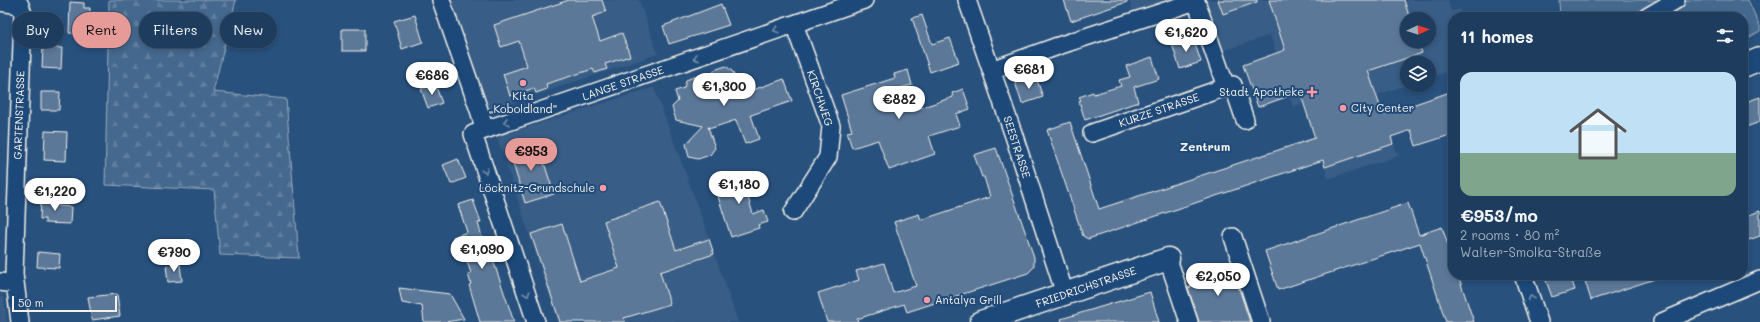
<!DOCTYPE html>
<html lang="en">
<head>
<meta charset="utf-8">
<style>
	:root { --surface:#1e3d5e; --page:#2b4867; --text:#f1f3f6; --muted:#a1aebc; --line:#3c5673; --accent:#e69b98 }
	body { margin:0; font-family:Mali,sans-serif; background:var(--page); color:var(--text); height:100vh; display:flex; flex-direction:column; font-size:15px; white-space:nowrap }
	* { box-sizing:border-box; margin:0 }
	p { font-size:13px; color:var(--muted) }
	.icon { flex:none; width:22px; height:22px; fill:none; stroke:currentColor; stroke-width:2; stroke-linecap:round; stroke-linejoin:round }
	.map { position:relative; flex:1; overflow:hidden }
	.sheet { position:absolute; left:1448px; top:12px; width:300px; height:268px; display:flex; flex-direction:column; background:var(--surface); border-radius:16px; box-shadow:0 2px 6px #0003,0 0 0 1px var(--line) }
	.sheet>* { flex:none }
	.banner { position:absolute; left:12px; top:12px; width:380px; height:36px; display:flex; gap:8px }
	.needle { width:26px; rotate:86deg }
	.tools { position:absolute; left:1400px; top:12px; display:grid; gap:8px }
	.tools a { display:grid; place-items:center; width:36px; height:36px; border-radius:50%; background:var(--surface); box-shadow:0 2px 6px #0003,0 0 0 1px var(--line); font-size:20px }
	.scale { position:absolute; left:12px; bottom:10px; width:105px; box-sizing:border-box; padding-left:4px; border:2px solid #f4f1e8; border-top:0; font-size:11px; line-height:14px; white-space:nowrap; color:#f4f1e8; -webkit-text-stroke:3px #1f4a7a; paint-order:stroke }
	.price { position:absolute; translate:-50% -34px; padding:0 9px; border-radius:14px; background:#fff; color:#222; font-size:13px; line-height:26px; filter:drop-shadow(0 1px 2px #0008) }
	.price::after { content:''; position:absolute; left:50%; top:24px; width:12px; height:9px; margin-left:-6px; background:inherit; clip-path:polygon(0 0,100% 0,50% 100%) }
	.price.selected { background:var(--accent); color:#111 }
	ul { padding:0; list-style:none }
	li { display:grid; align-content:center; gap:8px; height:212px; padding:0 12px }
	li span { display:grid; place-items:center; height:124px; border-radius:12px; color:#555 }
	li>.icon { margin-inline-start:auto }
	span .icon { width:72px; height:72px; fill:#fffc; stroke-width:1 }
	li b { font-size:17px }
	h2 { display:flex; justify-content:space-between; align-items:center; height:48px; padding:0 12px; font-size:17px }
	.chip { padding:0 14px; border-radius:18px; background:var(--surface); box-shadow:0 2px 6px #0003,0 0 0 1px var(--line); font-size:14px; line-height:36px }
	.chip.selected { background:var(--accent); color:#111 }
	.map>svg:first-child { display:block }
	.built { fill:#375d86; fill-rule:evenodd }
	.forest { fill:url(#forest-firs); stroke:#9cacbb }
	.green { fill:#45688e; stroke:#9cacbb }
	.building { fill:#5b7899; stroke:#f4f1e8 }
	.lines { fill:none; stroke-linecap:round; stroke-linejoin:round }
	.minor-casing { stroke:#f4f1e8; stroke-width:20 }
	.major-casing { stroke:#f4f1e8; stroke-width:25 }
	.minor { stroke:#1f4a7a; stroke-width:17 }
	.major { stroke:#1f4a7a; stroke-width:22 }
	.oneway { stroke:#748da6 }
	.poi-dot { fill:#ff9aa2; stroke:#1f4a7a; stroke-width:1.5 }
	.labels { text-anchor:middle; stroke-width:4; stroke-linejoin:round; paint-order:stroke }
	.street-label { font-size:11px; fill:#f4f1e8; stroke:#1f4a7a }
	.poi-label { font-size:11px; fill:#f4f1e8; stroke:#1f4a7a; text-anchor:end }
	.neighbourhood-label { font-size:12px; font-weight:bold; fill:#f4f1e8; stroke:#1f4a7a }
</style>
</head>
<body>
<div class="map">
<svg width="1760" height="322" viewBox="0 0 1760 322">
	<defs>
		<pattern id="forest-firs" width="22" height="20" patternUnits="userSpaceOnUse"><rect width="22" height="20" fill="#45688e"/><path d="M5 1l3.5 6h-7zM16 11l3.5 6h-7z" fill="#607e9e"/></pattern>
	</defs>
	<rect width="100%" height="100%" fill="#28517e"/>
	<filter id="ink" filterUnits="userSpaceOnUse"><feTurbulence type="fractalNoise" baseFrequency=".025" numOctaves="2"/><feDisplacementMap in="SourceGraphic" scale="8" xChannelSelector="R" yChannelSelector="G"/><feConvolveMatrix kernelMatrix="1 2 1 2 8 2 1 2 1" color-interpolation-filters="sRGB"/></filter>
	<g filter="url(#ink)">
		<path class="built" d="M446,0H639L658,54L485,112Z
			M1129,0H1177L1134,15Z
			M1206,0H1448L1451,11L1460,9L1463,17H1453V70L1429,78V63H1407V85L1377,95L1398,156L1328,179L1303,103L1293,107L1270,35L1223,51ZM1407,19H1429V41H1407Z
			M654,87L710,240L738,322H558L497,137Z
			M0,297H4L7,322H0Z"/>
		<path class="forest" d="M109,0H236L213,92L286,99L299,258L220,255L214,190L105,185Z"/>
		<path class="green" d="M1559,0H1748L1760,26V31L1743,41V17H1560Z"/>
		<path class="building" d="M569,0H602L606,12L592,17L600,41L622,33L630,56L605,64L607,69L595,73L593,69L546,84L547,89L536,93L534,88L510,96L503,74L527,66L519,41L501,47L494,25Z
			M1064,0H1127V2L1071,21Z
			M1218,0H1257V2L1223,14Z
			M1269,0H1404L1410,19H1407V41H1418L1422,53L1368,71L1383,115L1453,91V134L1416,146L1411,130L1391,137L1393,144L1325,167L1323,160L1088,239L1083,236L1047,130L1070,122L1099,209L1315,138L1300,92L1258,107L1243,65L1285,50Z
			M70,2L84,3V8H90L89,34L69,33Z
			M721,4L729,25L669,44L663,26Z
			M415,15L423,42L402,49L394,21Z
			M922,15L932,44L950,38L959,62L930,72L912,18Z
			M342,29H365V51H342Z
			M1193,38L1201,62L1180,69L1172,44Z
			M43,47L62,48L61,69L42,68Z
			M1152,57L1159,79L1134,87L1138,102L1085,120L1079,101L1081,100L1079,97L1093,92L1094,94L1121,86L1119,80L1130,77L1126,66Z
			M726,66L733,72L737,86L741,85L744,93L784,79L792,101L751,115L759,139L745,144L736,120L712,128L708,127L715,148L710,155L698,159L689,157L686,144L703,126L676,120L672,107L678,101L675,91L684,88L686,80L699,75L711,86L714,70Z
			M908,70L912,85L900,88L908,112L953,97L952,93L963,89L970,109L956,114L960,126L929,136L935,154L889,170L878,140L852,148L847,132L852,131L841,95L895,78L894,74Z
			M1035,75L1043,97L1022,104L1015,82Z
			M435,84L442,103L428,108L421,89Z
			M41,92H60L59,110H41Z
			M1760,97V122L1743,128V103Z
			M45,131L67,132L66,161L44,160Z
			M537,141L554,194L525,203L509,150Z
			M996,148L1034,257V267L1028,273L907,312L904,304L857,319L858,322H827L818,293L859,280L856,271L884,263L893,293L916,286L894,222L919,214L921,220L990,197L984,177H982L974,155Z
			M458,159L466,178L451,184L443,165Z
			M735,175L736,180L753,176L757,190L747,194L753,214L764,210L768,222L758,225L759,228L731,237L715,187L718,186L716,181Z
			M41,198H59V206L71,207L70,224L45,223V219H40Z
			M473,200L481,222L478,223L489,262L493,260L514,322H480L469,285L471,284L468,274L471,273L463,250L458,251L453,237L467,232L458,205Z
			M660,202L676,250L709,239L714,254L660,272L670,304L624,318L625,322H560L531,234L562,224L580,281L619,268L604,221Z
			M1408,203L1419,235L1442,227L1453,260V275H1458L1474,322H1446L1420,243L1278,290L1265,251Z
			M1760,211V236L1743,242V217Z
			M38,252L60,254L59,268L37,267Z
			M180,264L182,281L168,282L166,266Z
			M1226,264H1231L1250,322H1199L1188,288L1191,287L1188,279Z
			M1544,275H1570L1575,290L1552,297Z
			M1591,275H1661V277L1591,300L1584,278Z
			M399,288L450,294L464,319L446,322H424L422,306L402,303Z
			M1150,292L1159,322H1062L1061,319Z
			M117,294L120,316L92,320L88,297Z"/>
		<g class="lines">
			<defs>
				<path id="minor" d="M441,0L480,113L484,130
					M967,0L1014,136L1065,294
					M0,2L20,5L23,14L14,274L20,322
					M1647,17L1676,0
					M991,70L1058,46L1196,1L1226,87L1233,85L1245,120
					M1092,133L1226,87
					M793,212L828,157L831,126L794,24
					M1233,237L1261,322
					M1168,259L1189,322
					M1523,275L1539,322
					M0,282L15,284
					M536,322L473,134L864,0
					M1662,322L1760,280"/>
				<path id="major" d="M1743,66L1760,59
					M981,322L1168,259"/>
			</defs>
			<use href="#minor" class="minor-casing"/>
			<use href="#major" class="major-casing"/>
			<use href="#minor" class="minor"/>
			<use href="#major" class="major"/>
		</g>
		<defs><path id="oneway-chevron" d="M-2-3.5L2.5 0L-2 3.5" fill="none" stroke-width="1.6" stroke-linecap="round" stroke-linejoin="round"/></defs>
		<g class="oneway">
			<use href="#oneway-chevron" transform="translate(776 30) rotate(161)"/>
			<use href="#oneway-chevron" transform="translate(696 58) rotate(161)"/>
			<use href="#oneway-chevron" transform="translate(506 122) rotate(161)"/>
			<use href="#oneway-chevron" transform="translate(485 171) rotate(72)"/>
			<use href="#oneway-chevron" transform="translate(527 294) rotate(71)"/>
			<use href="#oneway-chevron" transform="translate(1531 298) rotate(-109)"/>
		</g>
	</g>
	<g class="poi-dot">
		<circle cx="523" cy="83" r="4"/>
		<path d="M1310 86h4v4h4v4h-4v4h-4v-4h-4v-4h4z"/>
		<circle cx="1343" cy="108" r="4"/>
		<circle cx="603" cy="188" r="4"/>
		<circle cx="927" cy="300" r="4"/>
	</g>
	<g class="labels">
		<g class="street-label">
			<text transform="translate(623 83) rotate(-19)" y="4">LANGE STRASSE</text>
			<text transform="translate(820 98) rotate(71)" y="4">KIRCHWEG</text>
			<text transform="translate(1159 110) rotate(-19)" y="4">KURZE STRASSE</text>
			<text transform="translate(19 115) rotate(-88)" y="4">GARTENSTRASSE</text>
			<text transform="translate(1017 147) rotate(72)" y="4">SEESTRASSE</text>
			<text transform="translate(1086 287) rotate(-19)" y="4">FRIEDRICHSTRASSE</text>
		</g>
		<g class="poi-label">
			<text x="1304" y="96">Stadt Apotheke</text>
			<text x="523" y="100" text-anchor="middle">Kita<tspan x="523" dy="13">„Koboldland“</tspan></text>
			<text x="1351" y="112" text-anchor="start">City Center</text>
			<text x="595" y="192">Löcknitz-Grundschule</text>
			<text x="935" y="304" text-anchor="start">Antalya Grill</text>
		</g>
		<g class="neighbourhood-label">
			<text x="1205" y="151">Zentrum</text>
		</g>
	</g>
</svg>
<div class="tools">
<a><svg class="needle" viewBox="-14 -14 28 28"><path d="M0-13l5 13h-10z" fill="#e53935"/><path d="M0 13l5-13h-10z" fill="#a1aebc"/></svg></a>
<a><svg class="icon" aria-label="layers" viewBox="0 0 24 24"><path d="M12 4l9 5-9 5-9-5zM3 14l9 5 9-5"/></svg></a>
</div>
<div class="scale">50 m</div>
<b class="price" style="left:1186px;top:53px">€1,620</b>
<b class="price" style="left:1029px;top:90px">€681</b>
<b class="price" style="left:432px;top:96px">€686</b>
<b class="price" style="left:724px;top:107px">€1,300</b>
<b class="price" style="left:899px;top:120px">€882</b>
<b class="price selected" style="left:531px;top:172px">€953</b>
<b class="price" style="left:739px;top:205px">€1,180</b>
<b class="price" style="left:55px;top:212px">€1,220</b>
<b class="price" style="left:482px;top:270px">€1,090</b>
<b class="price" style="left:174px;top:273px">€790</b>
<b class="price" style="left:1218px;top:297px">€2,050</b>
<div class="banner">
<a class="chip">Buy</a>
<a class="chip selected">Rent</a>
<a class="chip">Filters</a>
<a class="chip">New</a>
</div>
<section class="sheet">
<h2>11 homes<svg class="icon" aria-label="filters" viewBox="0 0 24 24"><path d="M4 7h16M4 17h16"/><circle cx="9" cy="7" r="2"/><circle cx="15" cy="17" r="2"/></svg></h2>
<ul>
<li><span style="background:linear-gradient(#bfe0f5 65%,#7fa58c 0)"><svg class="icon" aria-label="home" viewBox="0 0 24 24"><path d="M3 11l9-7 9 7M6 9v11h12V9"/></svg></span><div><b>€953/mo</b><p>2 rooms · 80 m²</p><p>Walter-Smolka-Straße</p></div></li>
</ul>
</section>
</div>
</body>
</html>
